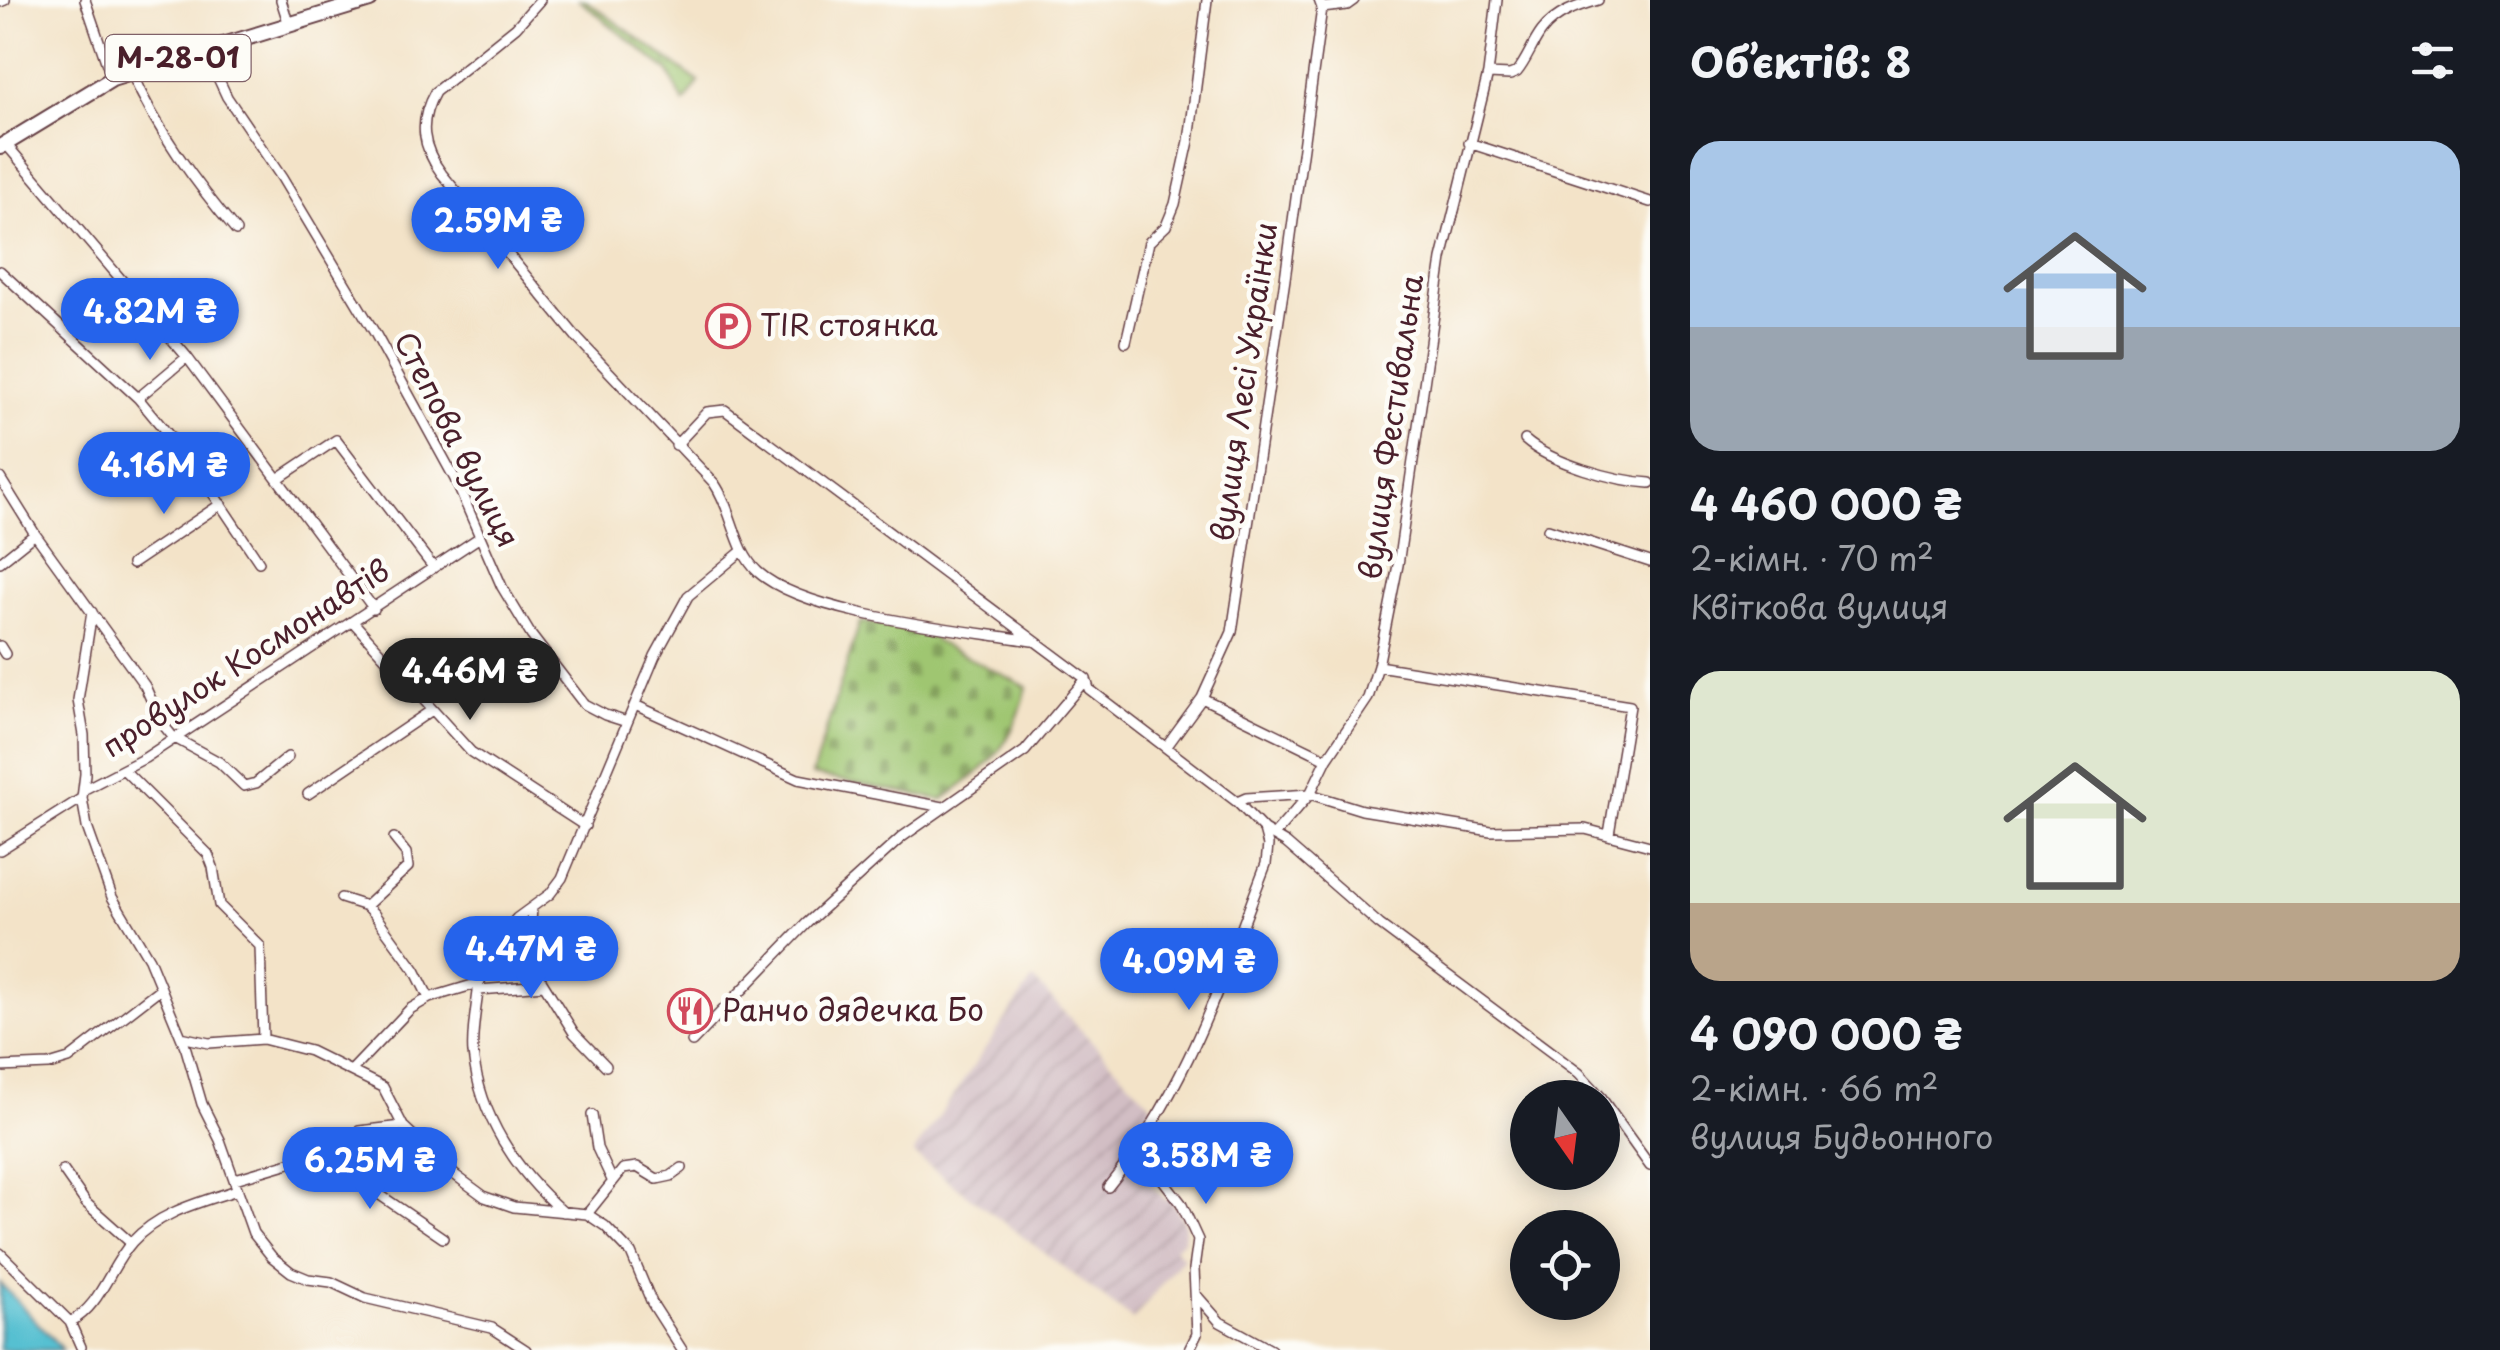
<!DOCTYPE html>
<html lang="uk">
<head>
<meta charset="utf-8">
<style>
	:root { --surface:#171b24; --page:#20242c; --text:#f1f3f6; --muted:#9ea1a6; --accent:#2563eb }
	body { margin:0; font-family:"Playpen Sans",sans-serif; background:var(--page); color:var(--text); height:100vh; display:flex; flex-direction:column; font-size:38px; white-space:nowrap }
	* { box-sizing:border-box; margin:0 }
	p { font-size:32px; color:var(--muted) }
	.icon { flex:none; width:55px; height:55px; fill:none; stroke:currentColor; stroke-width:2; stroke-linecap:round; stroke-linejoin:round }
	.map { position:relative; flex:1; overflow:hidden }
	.panel { display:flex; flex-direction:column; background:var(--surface); width:850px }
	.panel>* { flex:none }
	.needle { width:65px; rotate:166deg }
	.fabs { position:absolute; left:1510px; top:1080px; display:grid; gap:20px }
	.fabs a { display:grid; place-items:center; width:110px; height:110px; border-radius:50%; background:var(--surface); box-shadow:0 5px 25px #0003; font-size:50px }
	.price { position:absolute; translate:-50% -85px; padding:0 22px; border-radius:35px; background:var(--accent); color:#fff; font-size:32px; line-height:65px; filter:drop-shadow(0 2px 5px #0008) }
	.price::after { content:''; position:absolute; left:50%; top:60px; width:30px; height:22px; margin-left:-15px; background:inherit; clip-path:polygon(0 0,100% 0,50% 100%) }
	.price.on { background:#222; color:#fff }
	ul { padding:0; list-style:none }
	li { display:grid; align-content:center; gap:20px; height:530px; padding:0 40px }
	li span { display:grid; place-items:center; height:310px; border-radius:30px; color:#555 }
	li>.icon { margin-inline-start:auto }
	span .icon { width:180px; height:180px; fill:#fffc; stroke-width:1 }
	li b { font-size:42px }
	h2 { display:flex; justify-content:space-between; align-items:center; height:120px; padding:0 40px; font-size:42px }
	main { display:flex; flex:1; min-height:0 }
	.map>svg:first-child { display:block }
	.industrial { fill:url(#industrial-furrows) }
	.grass { fill:url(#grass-tufts); stroke:#74724e; stroke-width:2.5 }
	.cemetery { fill:url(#cemetery-stones); stroke:#74724e; stroke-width:2.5 }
	.water { fill:#56c0d1; stroke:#50707e; stroke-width:2.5 }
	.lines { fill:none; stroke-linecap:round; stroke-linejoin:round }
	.minor-casing { stroke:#633c43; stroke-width:12 }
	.highway-casing { stroke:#633c43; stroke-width:18 }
	.minor { stroke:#fff; stroke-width:9 }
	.highway { stroke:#fff; stroke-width:14 }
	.labels { text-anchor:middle; stroke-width:9; stroke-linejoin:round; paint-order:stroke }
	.shield { fill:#fdfcf7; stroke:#806168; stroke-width:2.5 }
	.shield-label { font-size:28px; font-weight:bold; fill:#4a1f2b }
	.poi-label { font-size:30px; fill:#4a1f2b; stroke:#fdfcf7; text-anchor:start }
	.street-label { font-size:30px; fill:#4a1f2b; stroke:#fdfcf7 }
</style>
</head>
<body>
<main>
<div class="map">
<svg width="1650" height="1350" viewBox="0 0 1650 1350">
	<defs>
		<pattern id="industrial-furrows" width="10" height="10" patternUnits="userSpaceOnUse" patternTransform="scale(2.5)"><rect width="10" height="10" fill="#d2bec4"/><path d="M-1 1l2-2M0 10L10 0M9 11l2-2" fill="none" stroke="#b6a3a9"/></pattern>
		<pattern id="grass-tufts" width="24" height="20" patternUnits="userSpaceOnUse" patternTransform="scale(2.5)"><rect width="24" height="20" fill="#9fc671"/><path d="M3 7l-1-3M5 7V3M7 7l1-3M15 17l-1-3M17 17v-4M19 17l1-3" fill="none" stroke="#84a05d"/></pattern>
		<pattern id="cemetery-stones" width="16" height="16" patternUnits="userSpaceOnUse" patternTransform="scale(2.5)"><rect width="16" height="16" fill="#9fc671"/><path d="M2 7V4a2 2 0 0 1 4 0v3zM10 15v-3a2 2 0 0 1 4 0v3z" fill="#84a05d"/></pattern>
	</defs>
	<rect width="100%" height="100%" fill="#fdfcf7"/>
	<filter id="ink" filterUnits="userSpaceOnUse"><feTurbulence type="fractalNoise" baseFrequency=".01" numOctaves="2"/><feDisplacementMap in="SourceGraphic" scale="20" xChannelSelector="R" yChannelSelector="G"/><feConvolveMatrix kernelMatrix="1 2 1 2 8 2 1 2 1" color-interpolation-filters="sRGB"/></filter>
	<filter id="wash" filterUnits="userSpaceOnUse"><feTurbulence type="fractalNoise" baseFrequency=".0048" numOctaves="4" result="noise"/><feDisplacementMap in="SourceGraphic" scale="40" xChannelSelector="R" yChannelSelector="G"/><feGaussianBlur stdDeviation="2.25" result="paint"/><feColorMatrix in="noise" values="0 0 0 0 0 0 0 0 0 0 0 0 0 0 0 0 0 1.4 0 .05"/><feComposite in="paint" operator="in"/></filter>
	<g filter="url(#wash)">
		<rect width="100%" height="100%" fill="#f3e3c8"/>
		<path class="industrial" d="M1033,979L1153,1106L1124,1153L1165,1200L1169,1198L1178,1211L1185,1225L1184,1239L1174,1248L1183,1257L1133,1320L913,1154Z"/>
		<path class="grass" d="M579,0H585L699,82L684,103L668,71Z"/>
		<path class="cemetery" d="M860,622L928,629L935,641L1027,687C1013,746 990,766 942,800L812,775Z"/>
		<path class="water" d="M0,1283L63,1350H0Z"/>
	</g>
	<g filter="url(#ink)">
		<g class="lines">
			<defs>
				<path id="minor" d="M85,0L112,79
					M281,0L289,25
					M540,0L516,27L435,92C418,122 422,147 442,174L578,339L714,483C733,510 734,550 758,572C807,616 965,630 1032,641
					M1319,0L1322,8L1347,5L1354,0
					M0,2L5,0
					M205,50L227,97L282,178L376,335L455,479L502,587L531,635L584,704L605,715L627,722
					M131,72C158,132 195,182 236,231
					M1488,74L1510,75L1517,72C1527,60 1532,44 1542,31C1556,13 1577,6 1598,0
					M5,143L187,357L374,609
					M1469,143L1650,202
					M0,271L138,398L196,468L259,562
					M1126,342L1149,242L1166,226L1175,204L1189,141L1207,0
					M138,398L187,357
					M1525,440C1551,463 1615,481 1650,483
					M676,445L707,412L725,410L1086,679L1089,689L1237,802L1264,830L1286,843L1379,924L1579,1073L1602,1098
					M0,478L35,534L145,686L161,722L173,737L219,762L244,786L256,783L288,757
					M279,478L336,440L433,567
					M1548,529L1650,562
					M0,562L35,534
					M132,564L221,504
					M92,612L78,700L84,735L85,774L82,798L87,827L112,897L149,959L186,1049L202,1104L220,1140L253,1233L272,1257L291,1272L308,1279L331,1282L365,1298L492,1328L526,1350
					M354,623L471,752L585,826
					M0,646L5,654
					M1378,666L1630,706L1609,834
					M1202,698L1327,759
					M635,705L798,779L943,807
					M1167,746L1202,698L1232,632L1285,279L1322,8
					M124,770L208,854L213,867L219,905L260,946L263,1039L310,1051L383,1087L403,1126
					M83,790L145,758L480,537
					M308,794L432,710
					M1237,802L1246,798L1310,794L1362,810L1491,831L1585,829L1650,846
					M1274,835L1310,794L1327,759L1368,698L1378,666L1398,565L1442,259L1488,74L1497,0
					M0,850L82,798
					M341,898L366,906L374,914L415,970L429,998
					M366,906L408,867L406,853L394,838
					M532,907L529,955L532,965L574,1033L606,1066
					M479,983C477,1005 471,1032 473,1053C480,1117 516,1171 563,1212
					M479,990L544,985
					M181,1037L209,1043L263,1039
					M692,1042L807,923L902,837L1025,751L1086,679
					M0,1067L49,1065L69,1059L161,988
					M351,1071L410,1009L429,998L479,983L504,933L517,918L550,894L562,878L655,656L688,596L742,551
					M1602,1099L1650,1166
					M592,1115L597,1148L612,1180
					M1139,1149L1181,1203L1198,1240L1194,1269L1197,1334L1189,1350
					M320,1154L443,1238
					M63,1170L86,1203L131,1243
					M235,1179L320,1154L359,1131L403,1126L455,1175L485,1197L514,1207L587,1214L605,1226L631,1253L652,1303L682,1350
					M1108,1187C1188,1089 1221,980 1266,864L1268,845L1264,830
					M587,1214L623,1169L637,1167L657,1179L671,1176L682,1168
					M0,1253L70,1322L81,1347
					M1198,1297L1220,1322L1271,1350
					M70,1322C101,1306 109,1268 132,1242C159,1212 200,1202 237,1190"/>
				<path id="highway" d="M0,147L112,79L370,0"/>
			</defs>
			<use href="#minor" class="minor-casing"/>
			<use href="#highway" class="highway-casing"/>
			<use href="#minor" class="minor"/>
			<use href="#highway" class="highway"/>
		</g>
	</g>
	<defs>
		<symbol id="parking-ring" viewBox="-11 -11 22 22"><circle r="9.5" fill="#fdfcf7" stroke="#d1495b" stroke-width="1.5"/><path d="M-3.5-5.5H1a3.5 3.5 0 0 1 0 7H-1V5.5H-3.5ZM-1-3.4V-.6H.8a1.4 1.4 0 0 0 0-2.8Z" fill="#d1495b"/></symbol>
		<symbol id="restaurant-ring" viewBox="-11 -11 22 22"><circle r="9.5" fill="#fdfcf7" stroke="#d1495b" stroke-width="1.5"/><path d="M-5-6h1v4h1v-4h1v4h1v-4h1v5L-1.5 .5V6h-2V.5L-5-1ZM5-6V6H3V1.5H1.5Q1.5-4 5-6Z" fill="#d1495b"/></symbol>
	</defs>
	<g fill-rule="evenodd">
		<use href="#parking-ring" x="703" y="301" width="50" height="50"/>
		<use href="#restaurant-ring" x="665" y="986" width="50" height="50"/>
	</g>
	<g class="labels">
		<rect class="shield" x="105.5" y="35" width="145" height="46" rx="8"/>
		<g class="shield-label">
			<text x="178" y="68">М-28-01</text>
		</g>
		<g class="poi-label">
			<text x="760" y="336">TIR стоянка</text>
			<text x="722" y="1021">Ранчо дядечка Бо</text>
		</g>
		<g class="street-label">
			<text transform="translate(1245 382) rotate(-82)" y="10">вулиця Лесі Українки</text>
			<text transform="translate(1392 427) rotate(-82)" y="10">вулиця Фестивальна</text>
			<text transform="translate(456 440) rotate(63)" y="10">Степова вулиця</text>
			<text transform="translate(246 659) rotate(-33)" y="10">провулок Космонавтів</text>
		</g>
	</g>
</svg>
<div class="fabs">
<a><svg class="needle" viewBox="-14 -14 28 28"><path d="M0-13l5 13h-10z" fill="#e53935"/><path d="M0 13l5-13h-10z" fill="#9ea1a6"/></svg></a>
<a><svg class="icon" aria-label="locate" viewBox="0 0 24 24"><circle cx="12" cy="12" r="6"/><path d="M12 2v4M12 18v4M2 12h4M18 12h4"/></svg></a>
</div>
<b class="price" style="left:498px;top:272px">2.59M ₴</b>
<b class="price" style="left:150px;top:363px">4.82M ₴</b>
<b class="price" style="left:164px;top:517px">4.16M ₴</b>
<b class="price on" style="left:470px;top:723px">4.46M ₴</b>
<b class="price" style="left:531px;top:1001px">4.47M ₴</b>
<b class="price" style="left:1189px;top:1013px">4.09M ₴</b>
<b class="price" style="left:1206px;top:1207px">3.58M ₴</b>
<b class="price" style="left:370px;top:1212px">6.25M ₴</b>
</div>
<section class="panel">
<h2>Об’єктів: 8<svg class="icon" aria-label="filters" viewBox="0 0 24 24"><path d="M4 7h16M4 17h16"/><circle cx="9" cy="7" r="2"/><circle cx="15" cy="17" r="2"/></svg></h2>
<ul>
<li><span style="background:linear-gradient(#a9c7e8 60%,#9aa5b1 0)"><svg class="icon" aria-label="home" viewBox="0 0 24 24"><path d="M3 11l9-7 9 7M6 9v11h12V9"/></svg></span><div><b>4 460 000 ₴</b><p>2-кімн. · 70 m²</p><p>Квіткова вулиця</p></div></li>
<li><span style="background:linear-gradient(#dfe7d0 75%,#b9a48a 0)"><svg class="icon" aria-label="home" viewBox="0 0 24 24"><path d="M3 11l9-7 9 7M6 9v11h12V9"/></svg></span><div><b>4 090 000 ₴</b><p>2-кімн. · 66 m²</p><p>вулиця Будьонного</p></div></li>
</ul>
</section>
</main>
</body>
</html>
